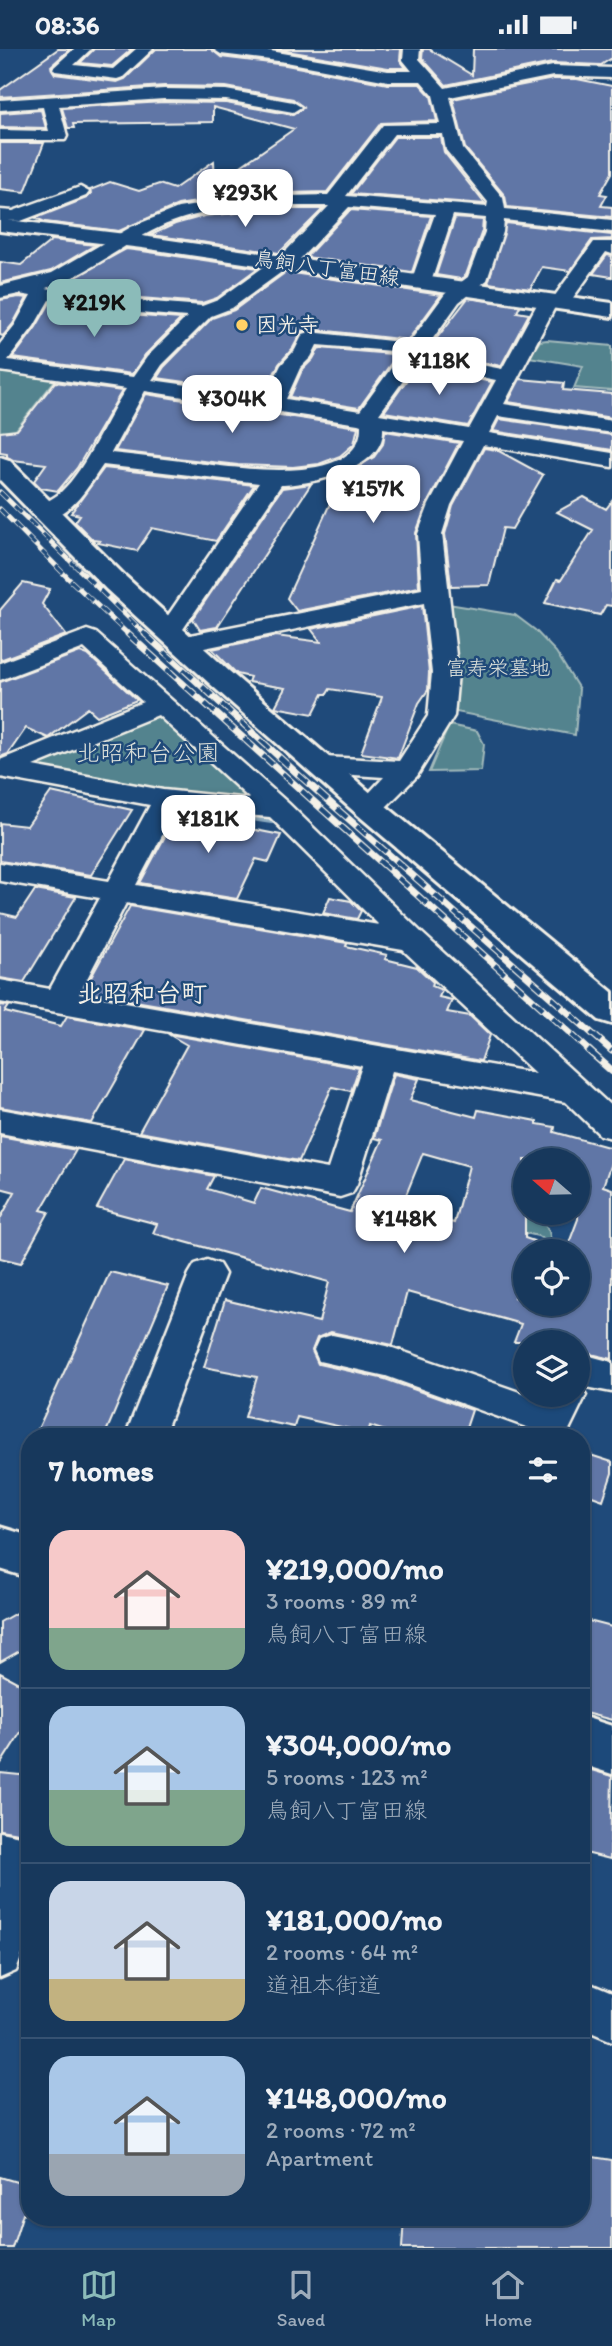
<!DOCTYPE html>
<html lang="en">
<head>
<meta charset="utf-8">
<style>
	:root { --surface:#17385c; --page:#203f62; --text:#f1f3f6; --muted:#9eacbb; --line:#365272; --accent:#8bbbb9 }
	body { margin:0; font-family:Itim,"Klee One",sans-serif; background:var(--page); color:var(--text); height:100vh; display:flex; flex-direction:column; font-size:26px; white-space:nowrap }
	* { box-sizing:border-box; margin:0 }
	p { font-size:23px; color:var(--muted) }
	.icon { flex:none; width:38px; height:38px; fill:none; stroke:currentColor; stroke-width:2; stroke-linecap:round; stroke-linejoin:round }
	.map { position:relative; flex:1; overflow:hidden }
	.details { position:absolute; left:21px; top:1379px; width:569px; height:798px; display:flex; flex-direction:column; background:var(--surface); border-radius:28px; box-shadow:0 2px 5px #0004,0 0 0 2px var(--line) }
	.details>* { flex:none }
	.needle { width:46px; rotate:290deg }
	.fabs { position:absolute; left:513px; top:1099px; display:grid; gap:14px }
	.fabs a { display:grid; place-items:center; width:77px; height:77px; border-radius:50%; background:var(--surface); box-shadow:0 2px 5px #0004,0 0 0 2px var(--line); font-size:35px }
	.price { position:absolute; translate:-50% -60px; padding:0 16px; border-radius:14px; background:#fff; color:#222; font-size:23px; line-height:46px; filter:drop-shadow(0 2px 4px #0008) }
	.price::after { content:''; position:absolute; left:50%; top:42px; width:21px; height:16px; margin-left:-10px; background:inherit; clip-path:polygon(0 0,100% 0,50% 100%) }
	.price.on { background:var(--accent); color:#111 }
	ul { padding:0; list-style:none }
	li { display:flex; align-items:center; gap:21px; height:175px; padding:0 28px }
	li+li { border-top:2px solid var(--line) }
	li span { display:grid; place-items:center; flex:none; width:196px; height:140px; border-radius:21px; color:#555 }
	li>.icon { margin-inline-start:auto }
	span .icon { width:84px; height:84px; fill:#fffc; stroke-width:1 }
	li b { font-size:30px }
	h2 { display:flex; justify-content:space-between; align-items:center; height:84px; padding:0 28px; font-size:30px }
	.status { display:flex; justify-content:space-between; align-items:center; height:49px; padding:0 35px; background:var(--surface); direction:ltr }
	.status svg { height:19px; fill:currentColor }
	.tab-bar { display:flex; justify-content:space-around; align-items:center; height:98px; border-top:2px solid var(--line); background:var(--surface); font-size:19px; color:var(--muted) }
	.tab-bar a { display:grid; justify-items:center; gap:4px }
	.tab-bar .on { color:var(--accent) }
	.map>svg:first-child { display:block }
	.green { fill:#52838e; stroke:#a3babb; stroke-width:2 }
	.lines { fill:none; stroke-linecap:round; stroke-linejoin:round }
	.stream-far1 { stroke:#8cabc0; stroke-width:5 }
	.stream { stroke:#8cabc0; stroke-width:8 }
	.building { fill:#6176a6; stroke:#f4f1e8; stroke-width:2; fill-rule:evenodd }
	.minor-casing { stroke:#f4f1e8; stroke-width:5 }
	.tertiary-casing { stroke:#f4f1e8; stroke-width:6 }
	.secondary-casing { stroke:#f4f1e8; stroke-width:6 }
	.minor { fill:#1f4a7a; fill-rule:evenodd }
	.tertiary { fill:#1f4a7a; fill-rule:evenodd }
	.secondary { fill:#1f4a7a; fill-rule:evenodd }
	.rail-far2-casing { stroke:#f4f1e8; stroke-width:5 }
	.rail-far1-casing { stroke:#f4f1e8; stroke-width:7 }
	.rail-casing { stroke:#f4f1e8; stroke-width:8 }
	.rail-far2 { stroke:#1f4a7a; stroke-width:3.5; stroke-dasharray:10; stroke-linecap:butt }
	.rail-far1 { stroke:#1f4a7a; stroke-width:4.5; stroke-dasharray:13; stroke-linecap:butt }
	.rail { stroke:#1f4a7a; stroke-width:5; stroke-dasharray:17; stroke-linecap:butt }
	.poi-dot { fill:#ffd166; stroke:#1f4a7a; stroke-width:2.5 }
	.labels { text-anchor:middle; stroke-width:5; stroke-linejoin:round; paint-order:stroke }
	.far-street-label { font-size:21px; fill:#f4f1e8; stroke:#1f4a7a }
	.far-poi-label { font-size:21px; font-weight:bold; fill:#f4f1e8; stroke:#1f4a7a; text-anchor:start }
	.far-park-label { font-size:21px; fill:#dce0da; stroke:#1f4a7a }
	.park-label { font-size:24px; fill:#dce0da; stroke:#1f4a7a }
	.neighbourhood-label { font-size:26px; font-weight:bold; fill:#f4f1e8; stroke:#1f4a7a }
</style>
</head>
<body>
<div class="status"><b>08:36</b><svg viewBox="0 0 49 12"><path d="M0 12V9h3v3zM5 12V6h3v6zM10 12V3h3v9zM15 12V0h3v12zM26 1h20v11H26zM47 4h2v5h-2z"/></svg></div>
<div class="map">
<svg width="612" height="2199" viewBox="0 0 612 2199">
	<rect width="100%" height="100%" fill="#1f4a7a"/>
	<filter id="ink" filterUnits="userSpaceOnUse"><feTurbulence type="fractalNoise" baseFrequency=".0143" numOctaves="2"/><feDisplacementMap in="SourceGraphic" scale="14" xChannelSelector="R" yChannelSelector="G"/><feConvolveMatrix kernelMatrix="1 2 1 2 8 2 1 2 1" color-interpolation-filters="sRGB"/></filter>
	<g filter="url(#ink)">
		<path class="green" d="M547,291L612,297V342L574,339L583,317L529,308L540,292Z
			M0,319L59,326L0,401Z
			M442,554L515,566L535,581L556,603L579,640L575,686L451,662Z
			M149,666L161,669L247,746L241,754L39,720L35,714Z
			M449,676L477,682L484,695L481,722L429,723Z
			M525,1164H539L549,1182L552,1196L538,1187L500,1178Z"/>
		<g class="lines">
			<path class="stream-far1" d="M564,18L612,21
				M464,36L545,20"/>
			<path class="stream" d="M218,763L272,771"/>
		</g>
		<path class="building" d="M58,0H70L51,17L55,25L117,33L125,30L156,0H211L221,8L286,16L388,35H420L431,47L437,72L381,74L327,143L248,145L178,156L119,182L45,173L36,169L87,149L91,145L90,141L110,133L139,142L159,135L174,140L214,112L215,135L294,80L213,58V73L73,75L74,79H68L62,59L164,53L226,54L293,66L303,59L293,50L226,38L164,37L0,48V41Z
			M94,0H132L112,17L80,14Z
			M275,0H401L400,11L406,19H388Z
			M423,0H429L472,26L473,0H612V9L601,16L552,14L446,36L422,9Z
			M553,30H577L612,37V124L600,145L607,146L601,157L612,158V168L507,158L505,147L465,99L453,50Z
			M41,61L46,79L0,78V64Z
			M395,88H441L444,103L485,155L351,145Z
			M0,94H44L25,143L0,140Z
			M280,160H323L279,204L151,186L175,175L204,167Z
			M350,161L431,167L412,223L306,208Z
			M455,169L483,171L482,182L466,226L461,230L436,226Z
			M506,174L612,186V190L592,191L570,222L542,218L530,240L488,234Z
			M52,191L95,196L51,222L0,234V213L21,216Z
			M126,200L142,202L258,219L217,249L202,254L103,246L56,238Z
			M607,206L612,207V228L593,225Z
			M286,223L441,246L408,291L310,280L302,282L293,299L279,315L264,344L157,329L164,318L212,269L234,261Z
			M19,248L27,249L13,275L3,287L0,286V251Z
			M468,249L520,257L517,263L529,265L501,317L451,307L430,298Z
			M50,254L103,264L181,270L145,306L132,325L13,309L36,278Z
			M319,299L392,305L397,306L359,359L290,348L302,321L313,310Z
			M419,314L436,322L492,333L468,377L384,363Z
			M520,330L564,334L563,341L612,345V369L508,353Z
			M55,333L122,342L77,419L58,442L41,439L34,432L46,415L13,411L7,408V404L0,403V383L17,381Z
			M146,345L357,378H358L354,395L340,407L319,415L293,418L238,416L115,402Z
			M499,370L612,386V401L493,382Z
			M385,382L459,394L427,455L416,484L419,538L297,562L287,549L343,426L374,408L383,395Z
			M484,399L497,401L543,426L512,480L503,479L489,536L451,537L445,485L453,457Z
			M104,419L254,436L216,492L152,479L137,502L98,494L100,492L93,491L75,473L80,466L71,464Z
			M311,435L217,578L200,581L193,570L282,439Z
			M584,448L606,460L612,452V557L606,556L600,566L545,554L557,530L561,531L593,481L557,463Z
			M23,534L50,540L42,555L66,586L0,611V561Z
			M422,557L429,624L428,641L419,654L398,709L361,704L382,648L330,640L327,645H323L313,665L275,658L285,639L248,633L250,628L237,625L212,600L276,587L321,593L311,580Z
			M80,603L88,606L137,651L97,667L88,659L48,689L26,679L8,705L0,708V633Z
			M51,743L132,761L91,826L0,812V774L27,777Z
			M178,763L234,768L230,776L281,786L269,813L256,810L237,850L140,834Z
			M35,841L76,848L24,933L0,929V864L17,868Z
			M330,848L351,852L361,862L357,870L323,864Z
			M130,857L347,894L346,897L387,906L385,910L417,918L433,933L432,937L442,941L439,948L452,951L447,963L470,967L490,986L481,1012L83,943Z
			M0,956L9,957L5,963L61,977L67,967L145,981L92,1074L0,1058Z
			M168,985L359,1019L351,1042L332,1038L299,1112L139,1083L187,996Z
			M394,1025L419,1030L410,1051L476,1068L478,1061L537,1072V1075L555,1078L554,1083L612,1099V1111L603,1137L612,1140V1310L578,1302V1293H514L521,1275L407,1243L393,1296L331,1283L317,1289L312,1302L318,1315L385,1330L472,1361L463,1388H404L370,1377L368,1384L297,1368L294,1378L245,1368L257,1328L204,1318L225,1251L319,1273L329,1233L153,1184L157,1175L97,1159L124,1110L214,1127L207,1140L254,1154L261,1139L350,1163L382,1091L374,1089ZM423,1104L469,1117L454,1174L400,1161ZM525,1111H578V1170L566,1202H578V1255H525V1251L514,1248L525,1217V1202H530L534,1192L525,1189Z
			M0,1087L76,1101L41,1161L49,1163L21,1214L0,1209V1170L15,1143L0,1139Z
			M110,1223L168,1237L104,1388H59L37,1382Z
			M581,1403L612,1413V1424L603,1451L581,1443Z
			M30,1556V1596L0,1613V1573Z
			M581,1570L612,1578V1671L581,1663Z
			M0,1624L30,1640V1669L0,1716Z
			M581,1718L612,1727L610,1810L581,1803Z
			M0,1724L30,1727V1786L0,1781Z
			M581,2106L612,2111V2199H402L404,2168H581Z
			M0,2128L30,2137V2166L23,2164L12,2199H0Z"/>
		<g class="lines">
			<defs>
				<path id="minor" d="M74,0H91L74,16L113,20L136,0H153L123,28L117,30L55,22L53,19Z
					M213,0H259L388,22H412L403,11L404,0H420L419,10L445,39L553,17L612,19V29L553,27L450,48L463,100L503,149L505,160L612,171V183L504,171L503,183L487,231L459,253L426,299L450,310L502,320L541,248H554L594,193H612V205L606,203L567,257L555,258L504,355L612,372V384L498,367L489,384L612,404V418L483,396L451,456L442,485L458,624L454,667L417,727L379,765L369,768L359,765L355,759L384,728L324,724L314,722L310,716L314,710L324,708L399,712L428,667L432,624L424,554L185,603L176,600L172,595L176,590L185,587L422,540L418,485L429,456L463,392L383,379C385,421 312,435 281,436L179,586L170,588L161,586L158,581L259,434L103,416C88,437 68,475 38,468L35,463C41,453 53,451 61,443C88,418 105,371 126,340L0,322V295L15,276L31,247L19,245L0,249V237L52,224L131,178L178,159L248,148L328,146L383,76L440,75L433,46L421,32H388L286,13L221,5ZM394,85H443L446,101L488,153L487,158L346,147ZM280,157H329L287,201L218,251L202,257L103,249L46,239C88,226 121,196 160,178C197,161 240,159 280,157ZM349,158L435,165L411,233L421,239L431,233L453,166L486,169L485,183L468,228L445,245L409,294L310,283L303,285L295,301L281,316L266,347L152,331L162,316L211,267L232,259L301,209ZM49,251L103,261L187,268L147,308L133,328L8,311L34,277ZM317,296L392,302L402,304L360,362L286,350L300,319L311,308ZM418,311L437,319L496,331L469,380L379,365ZM145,342L358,375L361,376C363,440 234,418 196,414C168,410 139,407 111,404Z
					M164,40L226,41L293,53L301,58L293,63L226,51L164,50L59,57L67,87L65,91H0V81L49,82L43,58L0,61V51Z
					M80,138L89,143L86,147L21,172L0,171V161L13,162Z
					M87,581L96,584L288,754L423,885L612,1058V1089L600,1086L566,1053L392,1022L357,1135L352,1144L340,1148L0,1084V1060L328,1120L362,1017L0,953V931L50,940L100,849L0,832V814L109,832L150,756L0,728V711L143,653L84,599L0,631V614ZM158,666L250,750L163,741L33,717ZM176,760L270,768L379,876L136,836ZM126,854L403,901L535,1024L79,945Z
					M207,1211L219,1215L225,1225L163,1388H125L189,1225L195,1215Z
					M332,1286L387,1297L545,1352L549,1346H578L579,1304L612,1313V1343L581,1337L586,1346L568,1383L554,1388L386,1327L319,1312L314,1301L319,1290Z
					M0,1783L30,1789V1884L16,1922L0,1929Z
					M581,1931L612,1944V1992L581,1979Z"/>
				<path id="tertiary" d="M0,408L9,411L126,528L229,622L380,752L612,943V975L599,971L358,766L209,634L106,540L0,431Z
					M0,1478L30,1487V1529L0,1520Z
					M581,1667L612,1677V1725L581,1715Z"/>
				<path id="secondary" d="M0,170L142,187L612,254V268L142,199L0,182Z"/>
			</defs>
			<use href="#minor" class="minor-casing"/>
			<use href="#tertiary" class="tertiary-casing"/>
			<use href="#secondary" class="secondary-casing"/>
			<use href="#minor" class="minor"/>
			<use href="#tertiary" class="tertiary"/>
			<use href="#secondary" class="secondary"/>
			<defs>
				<path id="rail-far2" d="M0,443L147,587
					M0,460L69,530L130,587"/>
				<path id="rail-far1" d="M128,585L590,1002
					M145,585L301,728L612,1002"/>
				<path id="rail" d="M588,1001L612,1022"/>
			</defs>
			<use href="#rail-far2" class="rail-far2-casing"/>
			<use href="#rail-far1" class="rail-far1-casing"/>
			<use href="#rail" class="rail-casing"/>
			<use href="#rail-far2" class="rail-far2"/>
			<use href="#rail-far1" class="rail-far1"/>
			<use href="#rail" class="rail"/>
		</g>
	</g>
	<circle class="poi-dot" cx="242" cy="276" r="7"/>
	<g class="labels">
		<g class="far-street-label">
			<text transform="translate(327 219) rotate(8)" y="7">鳥飼八丁富田線</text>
		</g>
		<g class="far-poi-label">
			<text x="256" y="283">因光寺</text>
		</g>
		<g class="far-park-label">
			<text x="498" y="626">富寿栄墓地</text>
		</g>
		<g class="park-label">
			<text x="148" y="712">北昭和台公園</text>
		</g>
		<g class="neighbourhood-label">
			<text x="142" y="953">北昭和台町</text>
		</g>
	</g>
</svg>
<div class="fabs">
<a><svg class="needle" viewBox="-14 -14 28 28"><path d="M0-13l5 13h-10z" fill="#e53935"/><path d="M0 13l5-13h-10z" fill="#9eacbb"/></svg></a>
<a><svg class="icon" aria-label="locate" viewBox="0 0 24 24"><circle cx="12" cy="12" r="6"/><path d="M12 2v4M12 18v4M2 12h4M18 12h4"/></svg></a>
<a><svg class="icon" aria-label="layers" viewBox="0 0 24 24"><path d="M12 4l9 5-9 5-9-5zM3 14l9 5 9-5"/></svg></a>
</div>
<b class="price" style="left:245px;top:180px">¥293K</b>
<b class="price on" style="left:94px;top:290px">¥219K</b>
<b class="price" style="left:439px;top:348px">¥118K</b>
<b class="price" style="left:232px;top:386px">¥304K</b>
<b class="price" style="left:373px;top:476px">¥157K</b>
<b class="price" style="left:208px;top:806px">¥181K</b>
<b class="price" style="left:404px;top:1206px">¥148K</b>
<section class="details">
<h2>7 homes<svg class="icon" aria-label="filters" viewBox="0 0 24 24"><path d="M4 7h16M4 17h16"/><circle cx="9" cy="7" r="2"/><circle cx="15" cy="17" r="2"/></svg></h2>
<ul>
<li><span style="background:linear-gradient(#f6c9c9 70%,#7fa58c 0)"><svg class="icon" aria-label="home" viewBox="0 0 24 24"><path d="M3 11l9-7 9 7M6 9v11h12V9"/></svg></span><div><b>¥219,000/mo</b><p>3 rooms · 89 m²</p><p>鳥飼八丁富田線</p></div></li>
<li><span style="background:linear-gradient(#a9c7e8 60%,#7fa58c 0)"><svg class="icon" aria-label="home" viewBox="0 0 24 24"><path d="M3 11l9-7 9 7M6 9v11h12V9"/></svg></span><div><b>¥304,000/mo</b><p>5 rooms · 123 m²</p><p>鳥飼八丁富田線</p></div></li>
<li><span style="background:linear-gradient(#c9d6e8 70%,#c2b280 0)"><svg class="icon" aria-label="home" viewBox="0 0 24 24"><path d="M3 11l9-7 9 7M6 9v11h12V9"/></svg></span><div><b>¥181,000/mo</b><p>2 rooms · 64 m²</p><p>道祖本街道</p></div></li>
<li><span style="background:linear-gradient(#a9c7e8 70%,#9aa5b1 0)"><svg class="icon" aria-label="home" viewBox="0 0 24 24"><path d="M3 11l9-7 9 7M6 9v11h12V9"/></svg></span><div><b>¥148,000/mo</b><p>2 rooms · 72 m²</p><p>Apartment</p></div></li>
</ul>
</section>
</div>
<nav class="tab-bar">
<a class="on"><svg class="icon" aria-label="map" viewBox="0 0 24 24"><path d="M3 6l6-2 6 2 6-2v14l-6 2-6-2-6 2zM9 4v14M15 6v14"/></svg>Map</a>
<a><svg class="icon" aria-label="saved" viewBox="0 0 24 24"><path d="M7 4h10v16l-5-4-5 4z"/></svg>Saved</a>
<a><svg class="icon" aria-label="home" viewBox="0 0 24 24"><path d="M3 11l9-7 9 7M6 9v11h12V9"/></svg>Home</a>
</nav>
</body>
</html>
